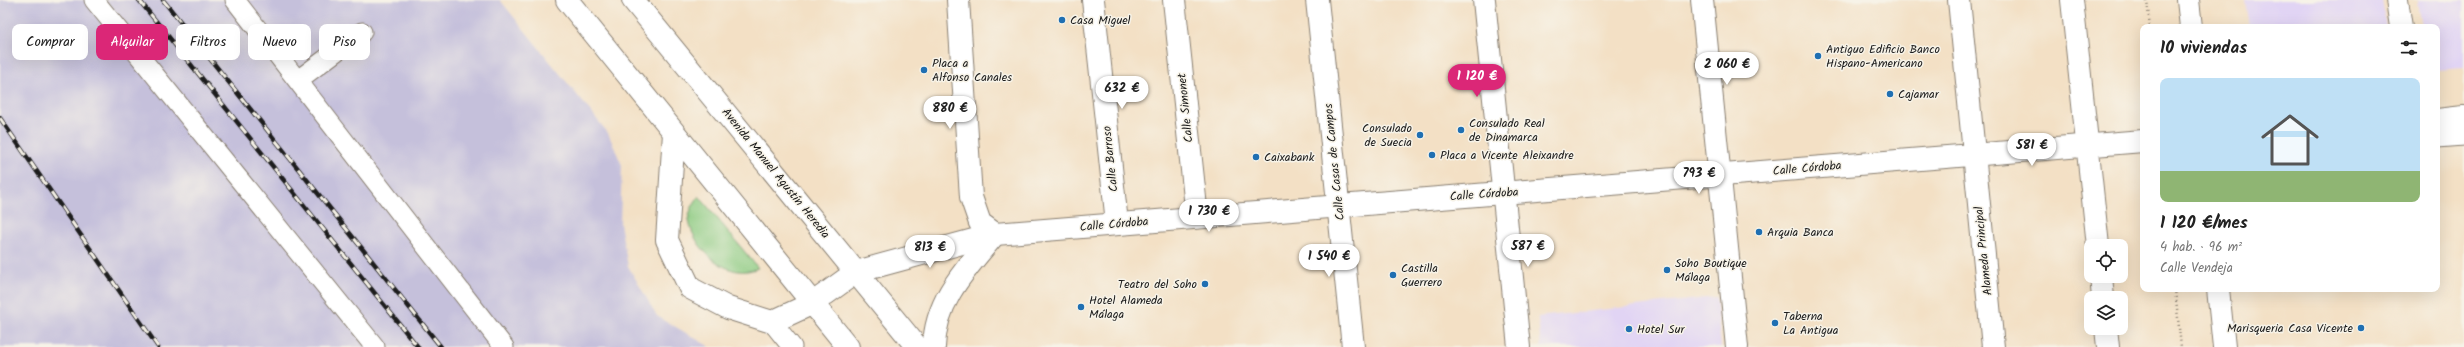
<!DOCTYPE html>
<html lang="es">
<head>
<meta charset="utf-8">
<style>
	:root { --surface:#fff; --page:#f6f6f6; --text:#222; --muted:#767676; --accent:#db2777 }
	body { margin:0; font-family:Kalam,sans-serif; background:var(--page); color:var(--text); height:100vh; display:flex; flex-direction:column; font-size:15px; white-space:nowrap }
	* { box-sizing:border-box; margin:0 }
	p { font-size:13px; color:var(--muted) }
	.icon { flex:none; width:22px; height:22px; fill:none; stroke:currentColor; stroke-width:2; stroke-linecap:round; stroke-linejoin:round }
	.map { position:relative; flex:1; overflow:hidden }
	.panel { position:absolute; left:2140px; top:24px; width:300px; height:268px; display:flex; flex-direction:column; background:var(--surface); border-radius:8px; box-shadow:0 4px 16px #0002 }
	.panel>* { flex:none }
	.guide { position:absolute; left:12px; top:24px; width:380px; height:36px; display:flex; gap:8px }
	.controls { position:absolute; left:2084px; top:239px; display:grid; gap:8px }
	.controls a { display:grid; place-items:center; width:44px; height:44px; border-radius:8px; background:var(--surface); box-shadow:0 4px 16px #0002; font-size:20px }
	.price { position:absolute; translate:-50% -34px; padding:0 9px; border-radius:14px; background:#fff; color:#222; font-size:13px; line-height:26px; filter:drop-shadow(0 1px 2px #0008) }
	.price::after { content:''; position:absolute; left:50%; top:24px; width:12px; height:9px; margin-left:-6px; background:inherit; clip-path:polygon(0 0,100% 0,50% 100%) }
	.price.on { background:var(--accent); color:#fff }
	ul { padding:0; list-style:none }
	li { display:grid; align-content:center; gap:8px; height:212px; padding:0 20px }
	li span { display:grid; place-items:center; height:124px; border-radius:8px; color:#555 }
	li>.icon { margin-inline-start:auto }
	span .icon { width:72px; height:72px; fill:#fffc; stroke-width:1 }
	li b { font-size:17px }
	h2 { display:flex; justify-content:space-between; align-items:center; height:48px; padding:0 20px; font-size:17px }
	.tag { padding:0 14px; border-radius:8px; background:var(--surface); box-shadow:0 4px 16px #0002; font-size:14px; line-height:36px }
	.tag.on { background:var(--accent); color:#fff }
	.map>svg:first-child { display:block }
	.built { fill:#e1d4f4 }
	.industrial { fill:#c5c0db }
	.green { fill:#8dcb82; stroke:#54744f }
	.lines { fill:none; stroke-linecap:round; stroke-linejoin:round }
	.lane-casing { stroke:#887e70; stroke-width:21 }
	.street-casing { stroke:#887e70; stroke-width:24 }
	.secondary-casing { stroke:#887e70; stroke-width:24 }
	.primary-casing { stroke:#887e70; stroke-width:24 }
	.path { stroke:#887e70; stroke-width:2.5; stroke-dasharray:1 3; stroke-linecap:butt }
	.lane { stroke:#fff; stroke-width:19 }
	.street { stroke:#fff; stroke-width:22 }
	.secondary { stroke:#fff; stroke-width:22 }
	.primary { stroke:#fff; stroke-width:22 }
	.rail-casing { stroke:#1c1c1c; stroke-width:4.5 }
	.rail { stroke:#f7f3e8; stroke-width:3; stroke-dasharray:9; stroke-linecap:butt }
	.poi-dot { fill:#1f6fb2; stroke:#f7f3e8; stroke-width:1.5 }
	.labels { text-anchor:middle; stroke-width:3; stroke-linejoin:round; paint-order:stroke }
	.poi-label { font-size:12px; fill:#1c1c1c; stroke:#f7f3e8; text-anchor:start }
	.street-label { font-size:12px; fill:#1c1c1c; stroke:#f7f3e8 }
</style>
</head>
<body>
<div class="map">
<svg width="2464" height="347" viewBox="0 0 2464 347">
	<rect width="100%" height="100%" fill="#f7f3e8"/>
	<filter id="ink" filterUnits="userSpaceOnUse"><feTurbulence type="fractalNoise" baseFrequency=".025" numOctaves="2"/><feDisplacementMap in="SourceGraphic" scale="8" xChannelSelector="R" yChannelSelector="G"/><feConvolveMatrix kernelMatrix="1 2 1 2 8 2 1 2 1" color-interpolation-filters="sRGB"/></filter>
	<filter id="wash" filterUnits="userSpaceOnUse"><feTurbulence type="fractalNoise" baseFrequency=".012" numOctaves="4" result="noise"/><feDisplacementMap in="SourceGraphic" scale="16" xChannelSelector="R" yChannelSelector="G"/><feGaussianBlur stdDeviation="0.9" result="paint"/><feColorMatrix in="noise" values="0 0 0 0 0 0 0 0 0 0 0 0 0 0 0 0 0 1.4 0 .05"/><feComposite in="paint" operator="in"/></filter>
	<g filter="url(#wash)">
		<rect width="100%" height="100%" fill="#f3e0c5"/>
		<path class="built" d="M2245,0H2382L2386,27H2249Z
			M2418,0H2464V68L2437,70V27H2422Z
			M1716,297L1721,347H1541L1538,317Z"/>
		<path class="industrial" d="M0,0H500L608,133L622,165L620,224L628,266L657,316L710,347H0Z"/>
		<path class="green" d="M699,196L758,268C729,282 694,250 689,221C688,212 694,203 699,196Z"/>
	</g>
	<g filter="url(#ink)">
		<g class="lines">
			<defs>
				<path id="lane" d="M94,0L375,347
					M235,0L504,347
					M298,80L362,32
					M2437,138L2464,136
					M772,322L792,347"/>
				<path id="street" d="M1093,0L1117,223
					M1174,0L1197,217
					M1317,0L1353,347
					M1484,0L1519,347
					M1702,0L1737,347
					M1959,0L1993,347
					M2188,0L2191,27
					M2397,0L2401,27
					M2218,289L2224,347
					M934,347C935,300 966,269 995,234L980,223L971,197L958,0"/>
				<path id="secondary" d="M2072,0L2098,246
					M2437,120L2464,117
					M856,272L995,234L1020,232L2143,141
					M2101,276L2103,298
					M2106,328L2108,347"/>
				<path id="primary" d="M567,0L848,347
					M633,0L917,347
					M674,133L667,240L690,288L728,308L772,322L813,303L856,272"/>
			</defs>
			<use href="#lane" class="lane-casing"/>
			<use href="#street" class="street-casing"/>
			<use href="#secondary" class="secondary-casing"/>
			<use href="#primary" class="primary-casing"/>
			<path class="path" d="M2147,0L2150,27
				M2175,289L2181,347"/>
			<use href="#lane" class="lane"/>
			<use href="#street" class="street"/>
			<use href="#secondary" class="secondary"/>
			<use href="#primary" class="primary"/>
			<defs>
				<path id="rail" d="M139,0L418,347
					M163,0L441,347
					M0,118L158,347"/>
			</defs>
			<use href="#rail" class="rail-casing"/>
			<use href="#rail" class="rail"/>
		</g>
	</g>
	<g class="poi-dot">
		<circle cx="1062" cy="20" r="4"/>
		<circle cx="1818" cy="56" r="4"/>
		<circle cx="924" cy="70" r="4"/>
		<circle cx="1890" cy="94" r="4"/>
		<circle cx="1461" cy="130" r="4"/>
		<circle cx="1420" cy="135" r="4"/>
		<circle cx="1432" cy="155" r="4"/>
		<circle cx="1256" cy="157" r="4"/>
		<circle cx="1759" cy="232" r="4"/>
		<circle cx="1667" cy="270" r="4"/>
		<circle cx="1393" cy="275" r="4"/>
		<circle cx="1205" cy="284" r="4"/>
		<circle cx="1081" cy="307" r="4"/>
		<circle cx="1775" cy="323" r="4"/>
		<circle cx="2361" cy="328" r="4"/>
		<circle cx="1629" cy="329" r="4"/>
	</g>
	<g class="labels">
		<g class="poi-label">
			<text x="1070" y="24">Casa Miguel</text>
			<text x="1826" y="53">Antiguo Edificio Banco<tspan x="1826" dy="14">Hispano-Americano</tspan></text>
			<text x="932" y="67">Placa a<tspan x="932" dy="14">Alfonso Canales</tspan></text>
			<text x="1898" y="98">Cajamar</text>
			<text x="1469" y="127">Consulado Real<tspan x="1469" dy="14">de Dinamarca</tspan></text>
			<text x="1412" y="132" text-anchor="end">Consulado<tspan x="1412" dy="14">de Suecia</tspan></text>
			<text x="1440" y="159">Placa a Vicente Aleixandre</text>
			<text x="1264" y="161">Caixabank</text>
			<text x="1767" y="236">Arquia Banca</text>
			<text x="1675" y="267">Soho Boutique<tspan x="1675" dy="14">Málaga</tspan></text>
			<text x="1401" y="272">Castilla<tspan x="1401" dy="14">Guerrero</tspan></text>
			<text x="1197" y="288" text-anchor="end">Teatro del Soho</text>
			<text x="1089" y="304">Hotel Alameda<tspan x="1089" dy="14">Málaga</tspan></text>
			<text x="1783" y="320">Taberna<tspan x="1783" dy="14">La Antigua</tspan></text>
			<text x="2353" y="332" text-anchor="end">Marisqueria Casa Vicente</text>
			<text x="1637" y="333">Hotel Sur</text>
		</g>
		<g class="street-label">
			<text transform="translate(1185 108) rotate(-96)" y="4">Calle Simonet</text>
			<text transform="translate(1110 159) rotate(-96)" y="4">Calle Barroso</text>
			<text transform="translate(1334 162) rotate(-96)" y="4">Calle Casas de Campos</text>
			<text transform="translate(1807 168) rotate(-5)" y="4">Calle Córdoba</text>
			<text transform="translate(776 173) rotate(51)" y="4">Avenida Manuel Agustín Heredia</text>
			<text transform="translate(1484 194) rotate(-4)" y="4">Calle Córdoba</text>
			<text transform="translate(1114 224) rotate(-5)" y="4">Calle Córdoba</text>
			<text transform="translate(1983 251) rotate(-96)" y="4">Alameda Principal</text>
		</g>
	</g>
</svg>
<div class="controls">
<a><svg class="icon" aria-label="locate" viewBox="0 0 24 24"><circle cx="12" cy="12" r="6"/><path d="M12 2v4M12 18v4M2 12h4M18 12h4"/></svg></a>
<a><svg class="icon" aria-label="layers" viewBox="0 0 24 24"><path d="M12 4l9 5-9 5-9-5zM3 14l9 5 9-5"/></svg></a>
</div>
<b class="price" style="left:1727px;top:86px">2 060 €</b>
<b class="price on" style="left:1477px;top:98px">1 120 €</b>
<b class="price" style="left:1122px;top:110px">632 €</b>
<b class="price" style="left:950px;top:130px">880 €</b>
<b class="price" style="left:2032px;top:167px">581 €</b>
<b class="price" style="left:1699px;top:195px">793 €</b>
<b class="price" style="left:1209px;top:233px">1 730 €</b>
<b class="price" style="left:1528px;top:268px">587 €</b>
<b class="price" style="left:930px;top:269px">813 €</b>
<b class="price" style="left:1329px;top:278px">1 540 €</b>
<div class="guide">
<a class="tag">Comprar</a>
<a class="tag on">Alquilar</a>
<a class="tag">Filtros</a>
<a class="tag">Nuevo</a>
<a class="tag">Piso</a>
</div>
<section class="panel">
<h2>10 viviendas<svg class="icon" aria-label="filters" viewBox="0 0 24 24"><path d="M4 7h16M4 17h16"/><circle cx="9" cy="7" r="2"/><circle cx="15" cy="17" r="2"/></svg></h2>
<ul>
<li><span style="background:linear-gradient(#bfe0f5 75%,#8fb573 0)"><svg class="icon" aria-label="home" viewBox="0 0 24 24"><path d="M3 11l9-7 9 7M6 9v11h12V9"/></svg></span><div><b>1 120 €/mes</b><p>4 hab. · 96 m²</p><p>Calle Vendeja</p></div></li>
</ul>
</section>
</div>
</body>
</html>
